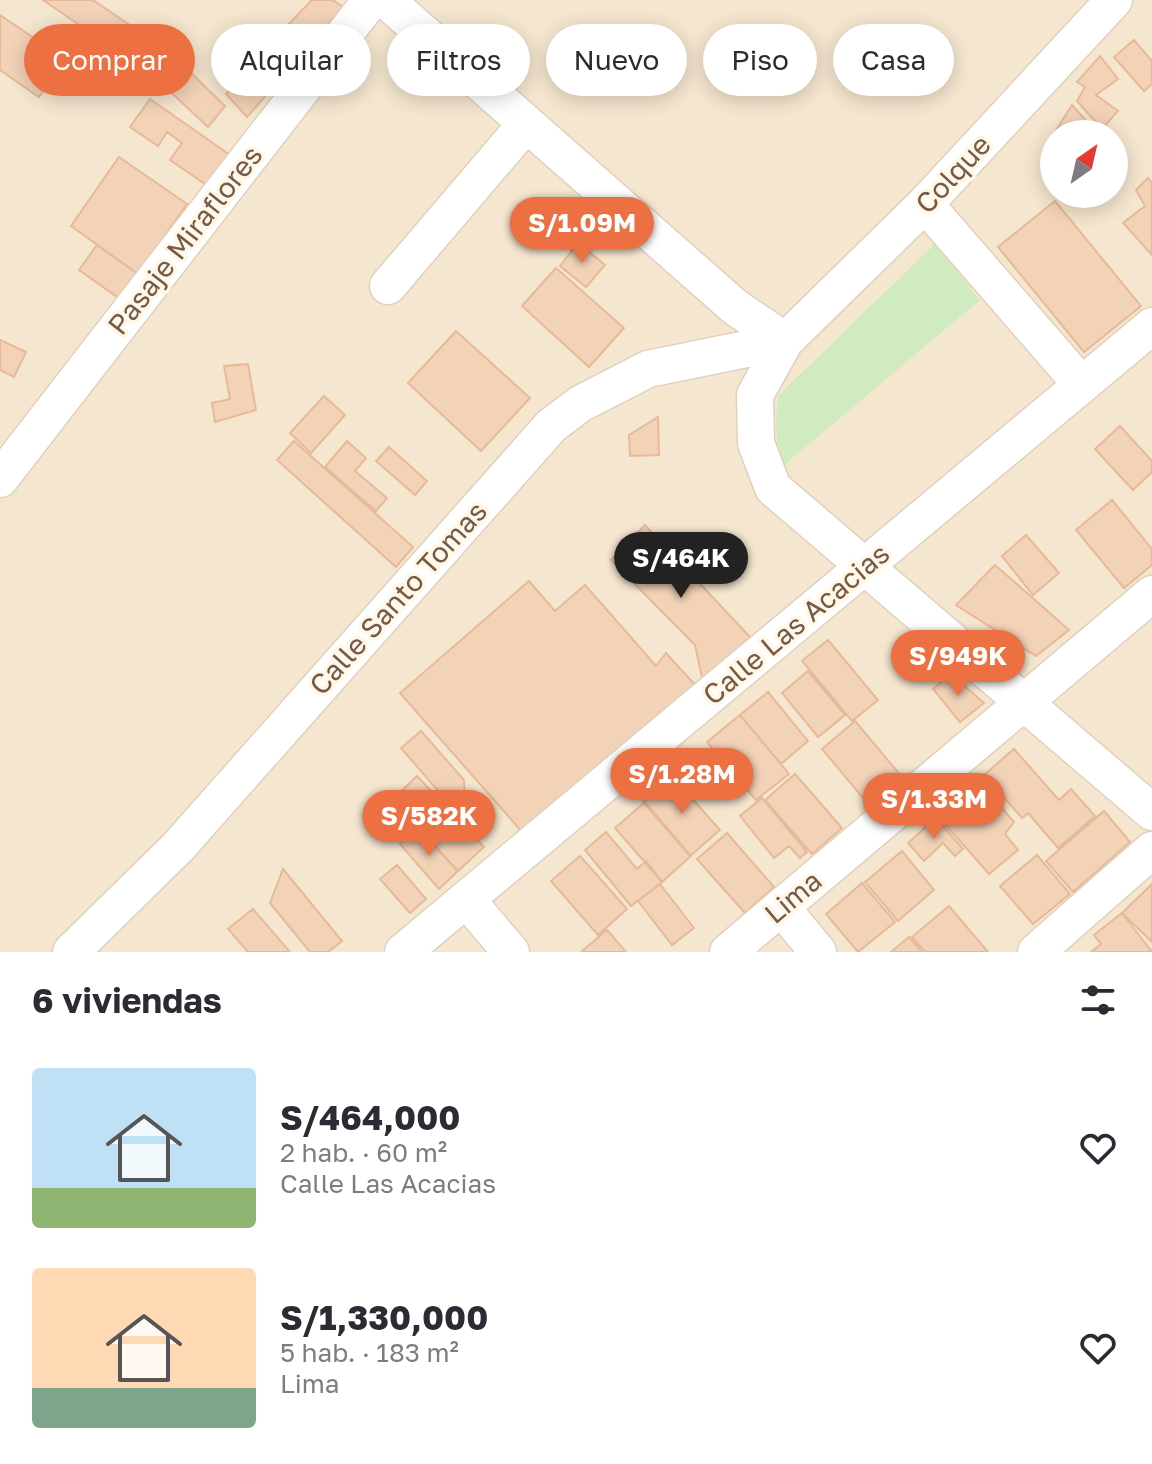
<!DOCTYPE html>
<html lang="es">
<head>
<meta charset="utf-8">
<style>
	:root { --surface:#fff; --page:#f2f2f3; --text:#2b2b33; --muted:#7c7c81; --accent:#ec7041 }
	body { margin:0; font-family:"Golos Text",sans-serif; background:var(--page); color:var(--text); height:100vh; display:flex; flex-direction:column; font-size:30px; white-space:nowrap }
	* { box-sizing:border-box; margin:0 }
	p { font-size:26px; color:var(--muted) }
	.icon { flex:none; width:44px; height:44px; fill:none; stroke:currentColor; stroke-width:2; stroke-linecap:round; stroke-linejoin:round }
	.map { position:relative; height:952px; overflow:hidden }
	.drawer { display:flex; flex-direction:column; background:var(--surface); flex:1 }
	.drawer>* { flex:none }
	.banner { position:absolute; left:24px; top:24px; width:1104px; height:72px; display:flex; gap:16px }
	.needle { width:52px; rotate:34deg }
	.fabs { position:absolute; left:1040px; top:120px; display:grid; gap:16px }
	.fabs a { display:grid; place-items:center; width:88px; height:88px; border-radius:50%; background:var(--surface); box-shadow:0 4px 20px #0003; font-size:40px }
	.price { position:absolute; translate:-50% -68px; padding:0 18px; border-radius:28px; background:var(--accent); color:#fff; font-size:26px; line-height:52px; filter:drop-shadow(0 2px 4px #0008) }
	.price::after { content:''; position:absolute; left:50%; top:48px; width:24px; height:18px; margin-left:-12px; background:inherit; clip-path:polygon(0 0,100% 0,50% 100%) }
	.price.current { background:#222; color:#fff }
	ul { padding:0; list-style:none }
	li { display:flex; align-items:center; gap:24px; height:200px; padding:0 32px }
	li span { display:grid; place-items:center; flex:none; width:224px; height:160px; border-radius:8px; color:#555 }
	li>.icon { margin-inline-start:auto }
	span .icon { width:96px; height:96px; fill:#fffc; stroke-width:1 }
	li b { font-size:34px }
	h2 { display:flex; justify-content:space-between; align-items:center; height:96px; padding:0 32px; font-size:34px }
	.tag { padding:0 28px; border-radius:36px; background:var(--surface); box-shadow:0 4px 20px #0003; font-size:28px; line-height:72px }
	.tag.current { background:var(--accent); color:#fff }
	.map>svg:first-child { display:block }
	.residential { fill:#f5e6cf; fill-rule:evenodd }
	.green { fill:#cfebbf }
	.building { fill:#f3d3b8; stroke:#e7ba97; stroke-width:2 }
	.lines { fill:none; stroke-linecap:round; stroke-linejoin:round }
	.minor-casing { stroke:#e1d0bd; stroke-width:39 }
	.minor { stroke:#fff; stroke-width:36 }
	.labels { text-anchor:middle; stroke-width:7; stroke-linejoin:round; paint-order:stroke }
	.street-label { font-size:28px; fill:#755a47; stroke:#fff7e8 }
</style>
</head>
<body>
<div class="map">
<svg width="1152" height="952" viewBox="0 0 1152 952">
	<rect width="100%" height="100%" fill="#fdf4e1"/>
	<path class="residential" d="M0,0H1152V952H0ZM1054,134H1114V194H1054Z"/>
	<path class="green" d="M935,244L980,300L784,465C775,440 774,421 779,395Z"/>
	<path class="building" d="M43,0H93L169,52L152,75Z
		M312,0H333L343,7L247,117L226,94L266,50L278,61L293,41L281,32Z
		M0,15L65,59L39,97L0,70Z
		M1134,40L1152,61V84L1144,91L1114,57Z
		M1100,56L1118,79L1096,95L1118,111L1102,129L1077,101L1085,87L1077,82Z
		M180,62L225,106L208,127L162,84Z
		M150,99L230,155L208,186L170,160L182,143L167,132L158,146L130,127Z
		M1072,105L1098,134H1057L1055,132Z
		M119,157L187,204L138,274L71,226Z
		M1148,178L1152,183V255L1123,223L1145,206L1136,190Z
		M1055,201L1141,306L1084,352L998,247Z
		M578,243L605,265L586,287L560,266Z
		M97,245L138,274L120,299L79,270Z
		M556,268L624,328L589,367L522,306Z
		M456,331L530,398L481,451L408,383Z
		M0,340L26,352L14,377L0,370Z
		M248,364L256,410L215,422L212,403L230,399L224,366Z
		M324,396L345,415L311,453L290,433Z
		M658,417L659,455L630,456L629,435Z
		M1120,426L1152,461V472L1133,490L1095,449Z
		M294,441L413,547L396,567L277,460Z
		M347,441L366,458L355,471L387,498L376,511L325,467Z
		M389,447L427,481L415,495L376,461Z
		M1112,500L1152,549V565L1124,588L1076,530Z
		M645,525L750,637L703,682L695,645L611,560Z
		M1026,535L1059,573L1033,595L1002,556Z
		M995,565L1069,630L1036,656L956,605Z
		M529,581L555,611L585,585L656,666L666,653L697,687L664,719L652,720L523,833L400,693Z
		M828,640L878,700L852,721L802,661Z
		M808,671L845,715L818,737L782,693Z
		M951,674L984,703L960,722L933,689Z
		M768,692L808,741L781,764L740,715Z
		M740,715L789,774L756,800L707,742Z
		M855,721L902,777L869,805L822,749Z
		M421,731L464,780L465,800L484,821L473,831L401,748Z
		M1014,749L1059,800L1071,789L1095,816L1058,848L1028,813L1022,818L984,775Z
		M795,774L842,828L812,854L765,800Z
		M417,776L484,847L458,871L391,801Z
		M673,777L720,830L690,856L643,802Z
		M978,780L1014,822L1005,834L1018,850L989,874L937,815Z
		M762,798L807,852L800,858L789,846L774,858L740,816Z
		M645,802L691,856L662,882L615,828Z
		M1104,811L1130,842L1073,892L1046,861Z
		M936,818L963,849L955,856L943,843L924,861L908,843Z
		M419,828L458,871L439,889L400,844Z
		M606,832L637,869L646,861L662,882L631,906L585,850Z
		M727,833L774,887L745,913L697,859Z
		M902,851L934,890L898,921L865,882Z
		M1037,855L1070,894L1033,924L1000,886Z
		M580,856L627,909L598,935L551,881Z
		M397,865L426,899L410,913L380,879Z
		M283,869L342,941L328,952H310L270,903Z
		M862,883L895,922L858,952L826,914Z
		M660,884L694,928L672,945L638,901Z
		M1152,884V942L1122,913Z
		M949,906L988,952H925L912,937Z
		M253,909L290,952H248L228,929Z
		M1122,913L1152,952H1091L1101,944L1094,935Z
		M607,930L626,952H581Z
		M909,937L922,952H891Z"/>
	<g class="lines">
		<defs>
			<path id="minor" d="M386,0L735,307L785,341
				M1114,0L925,204L785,341L755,395L756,443L773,488L1152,812
				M925,204L1081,384
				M388,286L526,124
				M0,479L371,0
				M466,899L511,952
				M781,907L818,952
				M71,952L178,847L551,426L580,404L648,369L785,341
				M403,952L1152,326
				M728,952L1152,594
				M1036,952L1152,850"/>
		</defs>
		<use href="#minor" class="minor-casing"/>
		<use href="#minor" class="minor"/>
	</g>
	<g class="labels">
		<g class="street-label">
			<text transform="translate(953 174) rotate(-47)" y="10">Colque</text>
			<text transform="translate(185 240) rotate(-52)" y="10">Pasaje Miraflores</text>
			<text transform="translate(398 598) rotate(-48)" y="10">Calle Santo Tomas</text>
			<text transform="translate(796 624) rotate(-40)" y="10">Calle Las Acacias</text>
			<text transform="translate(793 897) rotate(-40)" y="10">Lima</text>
		</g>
	</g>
</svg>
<div class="fabs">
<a><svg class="needle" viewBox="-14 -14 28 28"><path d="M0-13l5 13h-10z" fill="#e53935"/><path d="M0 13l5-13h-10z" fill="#7c7c81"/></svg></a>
</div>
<b class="price" style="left:582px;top:265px">S/1.09M</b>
<b class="price current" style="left:681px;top:600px">S/464K</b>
<b class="price" style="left:958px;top:698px">S/949K</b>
<b class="price" style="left:682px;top:816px">S/1.28M</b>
<b class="price" style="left:934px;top:841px">S/1.33M</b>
<b class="price" style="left:429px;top:858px">S/582K</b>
<div class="banner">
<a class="tag current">Comprar</a>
<a class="tag">Alquilar</a>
<a class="tag">Filtros</a>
<a class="tag">Nuevo</a>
<a class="tag">Piso</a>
<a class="tag">Casa</a>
</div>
</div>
<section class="drawer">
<h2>6 viviendas<svg class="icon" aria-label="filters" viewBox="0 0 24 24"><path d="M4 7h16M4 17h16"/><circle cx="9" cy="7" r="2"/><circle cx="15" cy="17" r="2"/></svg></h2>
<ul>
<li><span style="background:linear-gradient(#bfe0f5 75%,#8fb573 0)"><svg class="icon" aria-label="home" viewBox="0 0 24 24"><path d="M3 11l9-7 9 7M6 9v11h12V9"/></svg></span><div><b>S/464,000</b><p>2 hab. · 60 m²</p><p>Calle Las Acacias</p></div><svg class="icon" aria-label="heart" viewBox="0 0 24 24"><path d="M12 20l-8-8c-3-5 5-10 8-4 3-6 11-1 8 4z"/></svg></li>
<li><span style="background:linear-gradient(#ffd9b3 75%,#7fa58c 0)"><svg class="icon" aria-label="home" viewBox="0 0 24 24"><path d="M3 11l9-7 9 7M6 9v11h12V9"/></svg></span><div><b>S/1,330,000</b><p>5 hab. · 183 m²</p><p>Lima</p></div><svg class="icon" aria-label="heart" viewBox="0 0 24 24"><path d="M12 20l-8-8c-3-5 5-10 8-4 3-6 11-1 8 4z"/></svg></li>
</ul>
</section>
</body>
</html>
